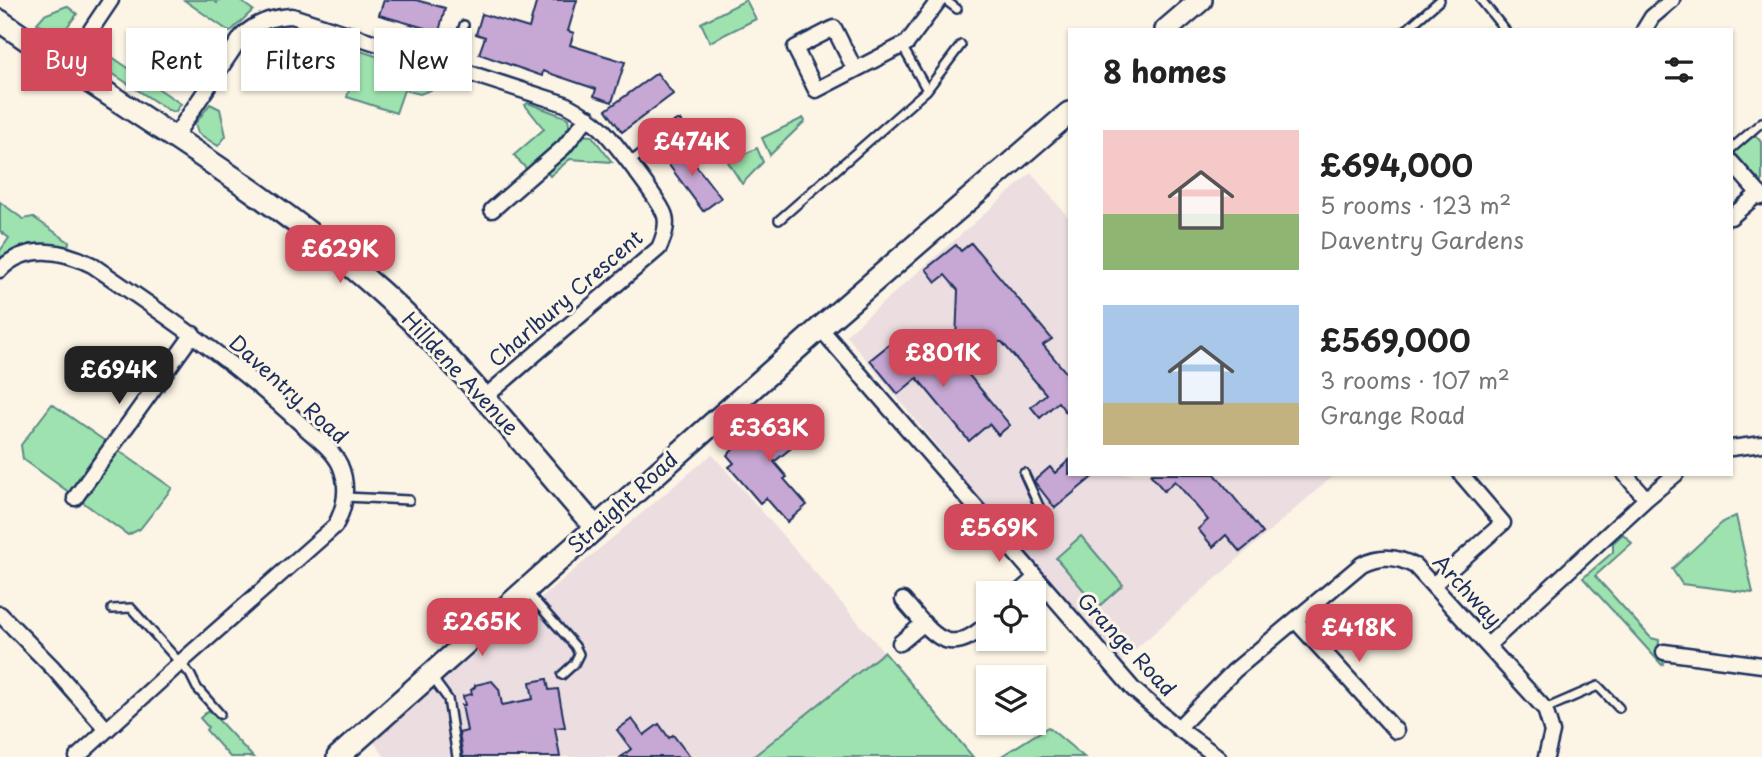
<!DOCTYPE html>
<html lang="en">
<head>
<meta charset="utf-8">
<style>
	:root { --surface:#fff; --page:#f6f6f6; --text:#222; --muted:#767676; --accent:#d1495b }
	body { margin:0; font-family:"Playpen Sans",sans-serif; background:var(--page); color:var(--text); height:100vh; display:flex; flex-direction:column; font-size:26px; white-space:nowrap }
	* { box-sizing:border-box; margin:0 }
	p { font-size:23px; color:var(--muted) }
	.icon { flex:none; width:38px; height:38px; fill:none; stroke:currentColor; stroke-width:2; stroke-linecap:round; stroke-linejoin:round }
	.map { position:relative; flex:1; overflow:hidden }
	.drawer { position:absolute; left:1068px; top:28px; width:665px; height:448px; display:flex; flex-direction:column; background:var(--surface); border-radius:0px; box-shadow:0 2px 5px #0004 }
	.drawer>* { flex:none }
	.hud { position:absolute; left:21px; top:28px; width:665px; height:63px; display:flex; gap:14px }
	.fabs { position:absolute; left:976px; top:581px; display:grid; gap:14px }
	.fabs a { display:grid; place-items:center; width:70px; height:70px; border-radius:0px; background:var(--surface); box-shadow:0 2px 5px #0004; font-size:35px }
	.price { position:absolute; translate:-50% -60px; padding:0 16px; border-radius:14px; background:var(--accent); color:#fff; font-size:23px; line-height:46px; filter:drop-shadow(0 2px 4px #0008) }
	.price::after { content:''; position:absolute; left:50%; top:42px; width:21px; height:16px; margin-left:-10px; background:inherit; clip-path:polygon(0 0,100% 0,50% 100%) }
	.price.selected { background:#222; color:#fff }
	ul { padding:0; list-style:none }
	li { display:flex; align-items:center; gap:21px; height:175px; padding:0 35px }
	li span { display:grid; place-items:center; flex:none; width:196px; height:140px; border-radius:0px; color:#555 }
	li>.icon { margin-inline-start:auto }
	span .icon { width:84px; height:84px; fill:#fffc; stroke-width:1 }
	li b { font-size:30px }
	h2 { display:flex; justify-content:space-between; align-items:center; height:84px; padding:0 35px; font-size:30px }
	.pill { padding:0 24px; border-radius:0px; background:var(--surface); box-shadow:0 2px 5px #0004; font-size:24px; line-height:63px }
	.pill.selected { background:var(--accent); color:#fff }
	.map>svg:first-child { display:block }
	.built { fill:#ecdee0 }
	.green { fill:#9ee3af; stroke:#5c8986; stroke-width:2 }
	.building { fill:#c7a8d4; stroke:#1b2f5e; stroke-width:2 }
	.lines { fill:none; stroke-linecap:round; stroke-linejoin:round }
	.lane-casing { stroke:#1b2f5e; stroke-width:12 }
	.street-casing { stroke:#1b2f5e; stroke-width:19 }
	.secondary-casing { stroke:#1b2f5e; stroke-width:26 }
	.lane { stroke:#fcf5e5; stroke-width:7 }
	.street { stroke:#fcf5e5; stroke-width:14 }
	.secondary { stroke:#fcf5e5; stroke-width:21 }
	.labels { text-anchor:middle; stroke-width:6; stroke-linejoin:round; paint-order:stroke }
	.street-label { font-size:21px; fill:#1b2f5e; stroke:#fcf5e5 }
</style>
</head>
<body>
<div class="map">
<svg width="1762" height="757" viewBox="0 0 1762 757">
	<rect width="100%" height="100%" fill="#fcf5e5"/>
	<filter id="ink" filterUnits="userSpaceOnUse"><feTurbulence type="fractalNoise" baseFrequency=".0143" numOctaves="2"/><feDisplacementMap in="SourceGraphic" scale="14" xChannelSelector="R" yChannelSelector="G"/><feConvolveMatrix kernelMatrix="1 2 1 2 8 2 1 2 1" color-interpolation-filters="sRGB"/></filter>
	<g filter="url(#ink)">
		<path class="built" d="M1031,173L1069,218V474H1335L1122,661L978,497L846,335Z
			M712,454L884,652L753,757H385L372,740Z"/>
		<path class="green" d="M184,0H212L217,3L218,0H239L253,10L230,32Z
			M746,0L756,19L710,42L701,23Z
			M67,6L77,14L64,31L56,35L37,23L44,15Z
			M333,42L440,77L436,88L420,94L404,90L396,113L347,97L354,74L343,71L333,63Z
			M93,44L181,104L175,112L168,110L92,60Z
			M528,103L568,118L570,131L529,172L514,155L544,129L525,105Z
			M210,104L220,109L226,136L218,146L198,133L195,124Z
			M803,118L805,121L770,155L762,138Z
			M580,135L592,136L612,162L570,159L550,176L544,169Z
			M1755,135L1762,143V184L1734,152Z
			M757,148L763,162L742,184L728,162Z
			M0,202L23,219L33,217L69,242L68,247L29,244L0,260V251L9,238L0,231Z
			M52,404L172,488L140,529L128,535L23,459L21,445Z
			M1736,516L1753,593L1682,584L1672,569L1724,521Z
			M1623,534L1632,543L1595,576L1651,638L1659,640L1658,653L1664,663L1662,665L1583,578L1613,552V543Z
			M1081,536L1123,585L1098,607L1056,558Z
			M884,652L973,757H753Z
			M209,710L253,757H230L206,730L208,727L200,718Z
			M1048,727L1084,757H1000Z"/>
		<path class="building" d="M384,0H416L445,8L439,32L379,15Z
			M537,0H577L568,31L574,33L570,45L625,62L612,102L594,96L596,89L543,71L542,76L479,54L485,37L476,34L482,14L529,28Z
			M657,73L673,94L622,132L606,110Z
			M680,145L721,198L703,211L663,157Z
			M971,243L1052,339L1043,345L1069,376V416L1058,402L1040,418L1031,407L1046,394L1002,342L956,340L958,290L945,275L936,282L926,269L956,245L961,251Z
			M890,344L897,353L906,346L927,371L950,352L1010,425L998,435L989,424L969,441L917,378L898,394L870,360Z
			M782,406L802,428L794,435L800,441L774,462L787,477L784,479L807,505L787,522L766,498L760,503L729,467L734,463L727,455L747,437L751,441L768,426L764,422Z
			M1069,460V474H1096L1055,508L1034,481L1050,467L1055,473Z
			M1150,474H1215L1263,533L1240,552L1226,535L1213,547L1198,529L1208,520L1175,481L1164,491Z
			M547,679L549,690L558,689L565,727L555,728L560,757H463L459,733L467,731L462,705H465L463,696L472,694L471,690L475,687V685L492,681L499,689L502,705L533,699L530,682Z
			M632,719L644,735L659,724L669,738L673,735L690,757H621L631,749L617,730Z"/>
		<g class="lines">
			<defs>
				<path id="lane" d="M945,0L957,9
					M1481,0L1505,30
					M1406,30L1440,0
					M452,67L464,25
					M927,90L961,45
					M1731,149L1762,122
					M629,163L678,125
					M779,220L927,90L902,46
					M345,497L409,500
					M1011,550L1043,521L1042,513L1024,473
					M527,592L575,646L579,654L574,664L562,675
					M112,609L131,608L190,674L197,688L220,714
					M431,676L448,699L457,757
					M1545,709L1598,686L1619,708"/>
				<path id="street" d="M1644,30L1652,17L1672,0
					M66,67L111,0
					M855,70L834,28L795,48L816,90L907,43L939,0
					M173,139L242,36C256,22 272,17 292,16L565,104C578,111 590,118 601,128C612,139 662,203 665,216C668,227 663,239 659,248L485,397
					M1731,162L1762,197
					M492,210L564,147L588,117
					M1731,217L1759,193
					M0,270C26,243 63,250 92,265C164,314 236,363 300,423C313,436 332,448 340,465C349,486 345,508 335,526L180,663L77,757
					M820,328L1133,689L1178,728L1218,757
					M1731,448L1762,444
					M1625,474L1646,499
					M75,498L193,334
					M1433,585L1503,523L1461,474
					M1018,593L1035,578
					M903,600C933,633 947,662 989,622
					M0,614L53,668L107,730
					M1295,620L1396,731
					M900,643L924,623
					M1488,645L1646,499L1676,474
					M1664,652L1762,665
					M1178,728L1234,671L1362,564C1381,555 1396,556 1415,566L1545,709L1552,732L1546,757"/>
				<path id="secondary" d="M0,21C127,111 265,188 381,292C460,363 525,447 595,527
					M1166,30L1201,0
					M338,757L820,328L1069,113"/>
			</defs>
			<use href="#lane" class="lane-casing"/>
			<use href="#street" class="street-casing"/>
			<use href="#secondary" class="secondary-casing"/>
			<use href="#lane" class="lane"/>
			<use href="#street" class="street"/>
			<use href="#secondary" class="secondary"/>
		</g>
	</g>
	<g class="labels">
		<g class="street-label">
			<text transform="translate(566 299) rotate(-41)" y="7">Charlbury Crescent</text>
			<text transform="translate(460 374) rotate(47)" y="7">Hilldene Avenue</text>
			<text transform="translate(288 390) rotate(42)" y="7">Daventry Road</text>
			<text transform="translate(623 503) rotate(-42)" y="7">Straight Road</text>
			<text transform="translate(1467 591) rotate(47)" y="7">Archway</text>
			<text transform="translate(1126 645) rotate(47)" y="7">Grange Road</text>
		</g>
	</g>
</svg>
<div class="fabs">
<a><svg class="icon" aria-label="locate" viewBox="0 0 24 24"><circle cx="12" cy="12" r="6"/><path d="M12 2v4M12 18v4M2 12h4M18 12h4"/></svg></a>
<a><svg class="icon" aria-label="layers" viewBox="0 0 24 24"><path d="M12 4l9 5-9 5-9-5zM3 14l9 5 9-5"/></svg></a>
</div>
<b class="price" style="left:692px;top:178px">£474K</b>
<b class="price" style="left:340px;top:285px">£629K</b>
<b class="price" style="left:943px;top:389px">£801K</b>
<b class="price selected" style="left:119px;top:406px">£694K</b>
<b class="price" style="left:769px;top:464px">£363K</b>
<b class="price" style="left:999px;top:564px">£569K</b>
<b class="price" style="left:482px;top:658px">£265K</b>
<b class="price" style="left:1359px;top:664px">£418K</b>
<div class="hud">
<a class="pill selected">Buy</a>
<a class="pill">Rent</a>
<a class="pill">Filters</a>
<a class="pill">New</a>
</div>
<section class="drawer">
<h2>8 homes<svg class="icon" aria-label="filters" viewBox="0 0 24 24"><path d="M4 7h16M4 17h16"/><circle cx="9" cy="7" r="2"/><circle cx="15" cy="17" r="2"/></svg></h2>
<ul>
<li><span style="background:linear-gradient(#f6c9c9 60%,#8fb573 0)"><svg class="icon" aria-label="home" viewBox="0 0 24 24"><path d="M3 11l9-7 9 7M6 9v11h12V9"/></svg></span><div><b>£694,000</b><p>5 rooms · 123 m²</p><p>Daventry Gardens</p></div></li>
<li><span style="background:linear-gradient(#a9c7e8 70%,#c2b280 0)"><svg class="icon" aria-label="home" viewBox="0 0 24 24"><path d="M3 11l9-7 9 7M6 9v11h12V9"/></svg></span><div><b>£569,000</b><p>3 rooms · 107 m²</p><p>Grange Road</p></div></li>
</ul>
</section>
</div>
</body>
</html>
